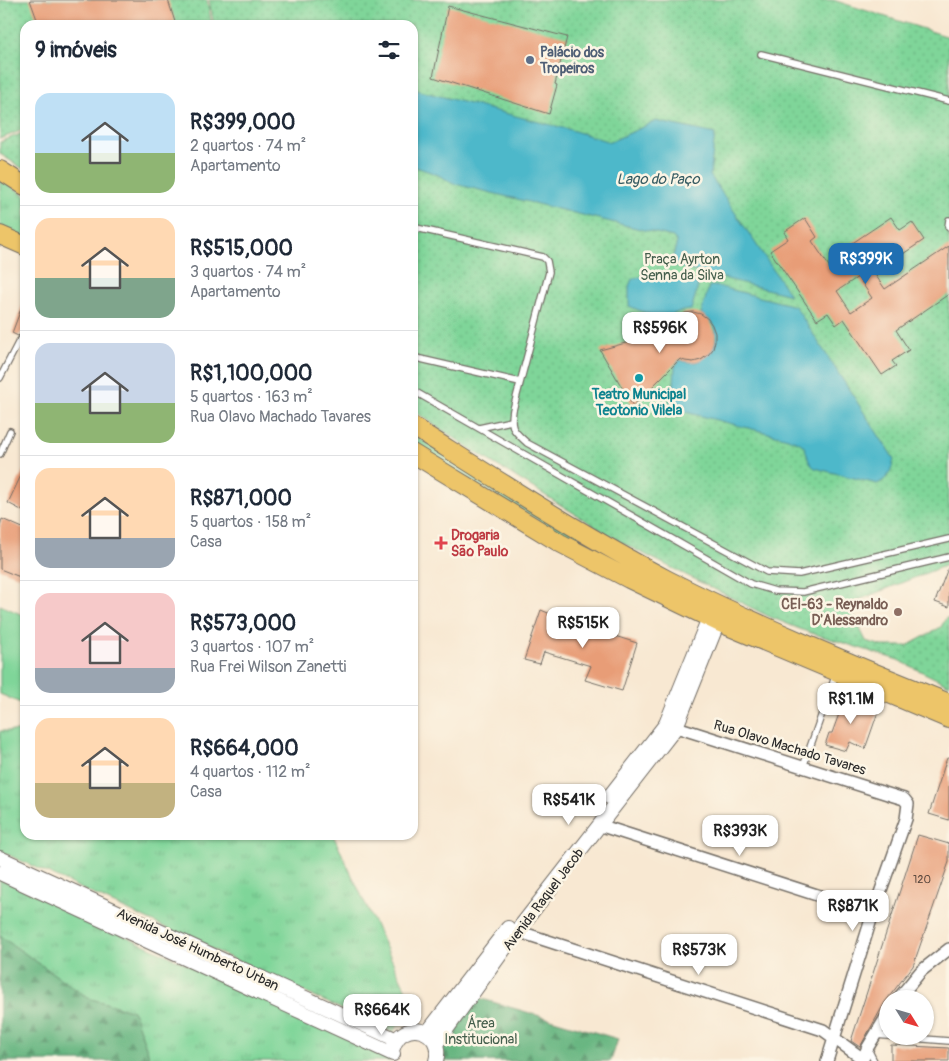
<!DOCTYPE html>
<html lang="pt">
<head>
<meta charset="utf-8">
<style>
	:root { --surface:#fff; --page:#f6f6f7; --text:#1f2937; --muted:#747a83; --line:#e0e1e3; --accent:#1f6fb2 }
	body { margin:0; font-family:Pangolin,sans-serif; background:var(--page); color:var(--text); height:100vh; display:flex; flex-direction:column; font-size:19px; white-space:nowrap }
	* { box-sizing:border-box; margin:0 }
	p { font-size:16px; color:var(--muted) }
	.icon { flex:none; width:28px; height:28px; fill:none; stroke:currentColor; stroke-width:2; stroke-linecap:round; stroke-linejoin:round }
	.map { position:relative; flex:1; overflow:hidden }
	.sheet { position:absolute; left:20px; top:20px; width:398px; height:820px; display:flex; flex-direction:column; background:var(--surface); border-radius:15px; box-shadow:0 1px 4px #0004 }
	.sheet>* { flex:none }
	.needle { width:32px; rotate:127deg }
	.tools { position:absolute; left:879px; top:990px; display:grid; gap:10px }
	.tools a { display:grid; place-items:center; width:55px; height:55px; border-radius:50%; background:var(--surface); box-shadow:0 1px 4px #0004; font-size:25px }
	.price { position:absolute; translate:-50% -42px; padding:0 11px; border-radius:10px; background:#fff; color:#222; font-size:16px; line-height:32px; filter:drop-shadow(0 1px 2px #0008) }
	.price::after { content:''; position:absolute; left:50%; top:30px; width:15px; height:11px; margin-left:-8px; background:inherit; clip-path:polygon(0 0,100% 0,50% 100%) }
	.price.current { background:var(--accent); color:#fff }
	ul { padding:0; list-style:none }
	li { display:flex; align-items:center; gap:15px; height:125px; padding:0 15px }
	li+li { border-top:1px solid var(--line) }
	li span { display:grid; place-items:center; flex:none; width:140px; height:100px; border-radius:15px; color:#555 }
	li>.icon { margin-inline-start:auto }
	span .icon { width:60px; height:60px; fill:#fffc; stroke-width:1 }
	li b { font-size:21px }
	h2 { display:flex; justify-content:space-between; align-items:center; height:60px; padding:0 15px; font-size:21px }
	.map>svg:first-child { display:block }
	.grass { fill:url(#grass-tufts); stroke:#558062 }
	.forest { fill:url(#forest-firs); stroke:#497056 }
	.park { fill:url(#park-dots); stroke:#558062 }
	.garden { fill:#7fd599; stroke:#558062 }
	.water { fill:#4db8ca; stroke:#3c727a }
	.building { fill:#e89d77; fill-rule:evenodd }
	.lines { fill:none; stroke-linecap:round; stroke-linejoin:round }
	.service-casing { stroke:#736d65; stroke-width:8 }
	.minor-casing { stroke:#736d65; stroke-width:14 }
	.tertiary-casing { stroke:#736d65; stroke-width:16 }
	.primary-casing { stroke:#736d65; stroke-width:20 }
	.service { stroke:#fff; stroke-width:5.5 }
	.minor { stroke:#fff; stroke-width:11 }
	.tertiary { stroke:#fff; stroke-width:14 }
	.primary { stroke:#edc569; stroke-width:18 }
	.service-dot { fill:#5c6f8a; stroke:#fcf5e5; stroke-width:2 }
	.culture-dot { fill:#0f9aa8; stroke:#fcf5e5; stroke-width:2 }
	.health-dot { fill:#e0444e; stroke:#fcf5e5; stroke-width:2 }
	.education-dot { fill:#8d6e63; stroke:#fcf5e5; stroke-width:2 }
	.labels { text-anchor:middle; stroke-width:5; stroke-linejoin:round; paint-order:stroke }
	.number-label { font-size:11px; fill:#5a483e }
	.service-label { font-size:14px; font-weight:bold; fill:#4e5e75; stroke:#fcf5e5; text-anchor:start }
	.park-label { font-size:14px; fill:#445e4c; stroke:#fcf5e5 }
	.culture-label { font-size:14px; font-weight:bold; fill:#0d838f; stroke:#fcf5e5 }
	.health-label { font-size:14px; font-weight:bold; fill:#be3a42; stroke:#fcf5e5; text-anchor:start }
	.education-label { font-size:14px; font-weight:bold; fill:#785e54; stroke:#fcf5e5; text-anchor:end }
	.street-label { font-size:14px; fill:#2b2b2b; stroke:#fcf5e5 }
	.water-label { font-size:15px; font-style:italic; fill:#375c63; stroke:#fcf5e5 }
</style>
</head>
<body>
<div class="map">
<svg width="949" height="1061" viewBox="0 0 949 1061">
	<defs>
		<pattern id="grass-tufts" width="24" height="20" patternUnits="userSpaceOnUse" patternTransform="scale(1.25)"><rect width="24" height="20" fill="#7fd599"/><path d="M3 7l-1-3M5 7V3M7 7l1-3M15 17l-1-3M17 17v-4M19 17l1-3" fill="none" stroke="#6eb784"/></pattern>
		<pattern id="forest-firs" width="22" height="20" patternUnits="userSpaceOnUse" patternTransform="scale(1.25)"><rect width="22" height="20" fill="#67b681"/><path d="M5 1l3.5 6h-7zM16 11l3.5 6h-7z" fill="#55946a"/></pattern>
		<pattern id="park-dots" width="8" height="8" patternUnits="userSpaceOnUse" patternTransform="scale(1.25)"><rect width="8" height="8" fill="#7fd599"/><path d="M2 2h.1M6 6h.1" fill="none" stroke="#6eb784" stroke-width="1.8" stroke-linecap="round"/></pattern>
	</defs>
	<rect width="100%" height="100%" fill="#fcf5e5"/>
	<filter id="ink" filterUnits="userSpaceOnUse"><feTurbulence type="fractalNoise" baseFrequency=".02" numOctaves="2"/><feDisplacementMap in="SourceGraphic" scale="10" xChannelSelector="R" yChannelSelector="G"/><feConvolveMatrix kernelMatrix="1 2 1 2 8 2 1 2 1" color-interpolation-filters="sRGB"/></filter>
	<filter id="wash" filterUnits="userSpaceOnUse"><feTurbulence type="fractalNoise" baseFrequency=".0096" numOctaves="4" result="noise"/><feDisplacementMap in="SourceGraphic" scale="20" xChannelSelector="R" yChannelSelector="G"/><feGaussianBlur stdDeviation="1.12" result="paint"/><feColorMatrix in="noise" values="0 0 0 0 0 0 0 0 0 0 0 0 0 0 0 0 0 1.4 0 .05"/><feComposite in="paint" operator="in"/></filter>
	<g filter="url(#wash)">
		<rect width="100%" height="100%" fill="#f8e8d2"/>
		<path class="grass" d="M0,179L25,195V239L0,228Z
			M412,434L711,608L637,578L413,447Z
			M0,731H25V835H333L421,1022C410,1020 398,1021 393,1033L0,851Z
			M0,879L388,1056L390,1061H149L148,1053L133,1011L88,998L0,936Z"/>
		<path class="forest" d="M0,936L88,998L133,1011L148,1053L149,1061H0Z
			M462,993L618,1039L611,1061H434Z"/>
		<path class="park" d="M0,0H207L212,25H25V129L0,139Z
			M209,0H833L949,37V564L848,604L866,641L882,646H907L941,627L946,618H949V685L898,660L805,631L770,617L622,543L480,455L424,418L413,411L412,25H214Z
			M25,132V170L0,154V142Z"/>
		<path class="garden" d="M0,605L25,616V705L0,694Z"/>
		<path class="water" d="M412,86L413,89L527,119L571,130L610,142L656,121L715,134L710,175L790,295L675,266L671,263L677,242L673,237L455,184L436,174L413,166Z
			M661,272L695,282L697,284L698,287L691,310C677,311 668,314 665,328L655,330V319L650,315L629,306V286L632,279Z
			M709,286H717L795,306L894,459C892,469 888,480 877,484L815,468C804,461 810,449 800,443C797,441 791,440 788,438L677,410L669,400L674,384L675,366L680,360C686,362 693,363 699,361C713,356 721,337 713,324C710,320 706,317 701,314Z"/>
		<g id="blocks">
			<path class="building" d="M30,0H168L176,25H39Z
				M448,6L567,37L555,84L557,85L549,114L433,77Z
				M891,217L900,230L912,222L924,240L874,273L885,289L949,246V294L896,330L909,350L892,361L896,366L882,375L844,319L836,325L828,313L817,320L770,251L788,239L784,232L805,218L817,237L812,241L831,269L856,252L851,244ZM858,277L872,298L851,312L837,291Z
				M24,301H25V330L22,332L18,336L12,333Z
				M693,312L701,314L708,319L712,325L715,333V341L713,349L708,355L701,360L693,362L685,361L680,359L633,406L600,350L666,332L671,322L677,317L685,313Z
				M25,467V512L8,503Z
				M2,519L25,529V579L0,569V526Z
				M948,568H949V607L935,602Z
				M541,610L570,622L637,643L622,691L585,680L591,666L544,652L540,664L524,660Z
				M840,695L878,712L865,749L850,742L846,751L825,745L829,733H832L839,714L833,711Z
				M947,758H949V820L929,814Z
				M918,835L949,844V862L913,966L885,1002L860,1047L851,1041Z
				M891,1045L949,1048V1061H891Z"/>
		</g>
	</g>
	<g filter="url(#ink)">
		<use href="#blocks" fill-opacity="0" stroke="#736d65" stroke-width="1"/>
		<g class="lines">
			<defs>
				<path id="service" d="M761,54L949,101
					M949,220L948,227L949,228
					M412,227L543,257L547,261L549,272L513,410C510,429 513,430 527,443L767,572L799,574L949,539
					M412,357L520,382
					M0,378L18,343L25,335
					M412,390L751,584L775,591L803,592L949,557
					M479,428L511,421
					M0,454L10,431
					M803,767L836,674
					M875,1035L949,1041
					M868,1049L874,1061"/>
				<path id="minor" d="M670,725L894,796L904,799L908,804L906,819L873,913L827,1061
					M599,825L873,913
					M517,931L823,1030L863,1059
					M898,999L921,971L949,949
					M862,1061L868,1047L888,1014"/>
				<path id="tertiary" d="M609,797L666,724L709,618
					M0,858L397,1040
					M0,873L393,1054
					M427,1033L508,928
					M436,1044L517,931L676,727L718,622
					M393,1048C401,1018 445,1028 436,1061"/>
				<path id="primary" d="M0,170L25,186
					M0,235L25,246
					M412,426C496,479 580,534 668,580C759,626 854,665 949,703
					M412,453L560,543L629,579L718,622L949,719"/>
			</defs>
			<use href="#service" class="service-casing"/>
			<use href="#minor" class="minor-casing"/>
			<use href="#tertiary" class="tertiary-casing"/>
			<use href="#primary" class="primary-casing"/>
			<use href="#service" class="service"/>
			<use href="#minor" class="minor"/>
			<use href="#tertiary" class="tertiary"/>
			<use href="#primary" class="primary"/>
		</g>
	</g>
	<circle class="service-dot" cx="530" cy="60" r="5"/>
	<circle class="culture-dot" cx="639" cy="378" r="5"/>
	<path class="health-dot" d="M438.5 535.5h5v5h5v5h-5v5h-5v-5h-5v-5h5z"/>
	<circle class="education-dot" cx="898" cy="612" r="5"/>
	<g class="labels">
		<g class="number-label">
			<text x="922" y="883">120</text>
		</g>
		<g class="service-label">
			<text x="540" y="57">Palácio dos<tspan x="540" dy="16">Tropeiros</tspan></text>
		</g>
		<g class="park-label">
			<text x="682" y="264">Praça Ayrton<tspan x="682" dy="16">Senna da Silva</tspan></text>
			<text x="481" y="1028">Área<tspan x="481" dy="16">Institucional</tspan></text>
		</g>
		<g class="culture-label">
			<text x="639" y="399">Teatro Municipal<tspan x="639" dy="16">Teotonio Vilela</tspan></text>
		</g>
		<g class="health-label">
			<text x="451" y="540">Drogaria<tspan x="451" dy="16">São Paulo</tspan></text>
		</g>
		<g class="education-label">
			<text x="888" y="609">CEI-63 - Reynaldo<tspan x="888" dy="16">D'Alessandro</tspan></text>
		</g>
		<g class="street-label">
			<text transform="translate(790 747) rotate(17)" y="5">Rua Olavo Machado Tavares</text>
			<text transform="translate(543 899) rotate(-53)" y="5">Avenida Raquel Jacob</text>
			<text transform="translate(198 949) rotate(25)" y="5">Avenida José Humberto Urban</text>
		</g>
		<g class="water-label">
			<text x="658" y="184">Lago do Paço</text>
		</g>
	</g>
</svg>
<div class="tools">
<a><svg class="needle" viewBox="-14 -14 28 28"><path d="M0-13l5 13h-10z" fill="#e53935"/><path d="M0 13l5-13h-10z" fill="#747a83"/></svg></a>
</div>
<b class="price current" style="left:866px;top:285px">R$399K</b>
<b class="price" style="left:660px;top:354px">R$596K</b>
<b class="price" style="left:583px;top:649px">R$515K</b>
<b class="price" style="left:851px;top:725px">R$1.1M</b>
<b class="price" style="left:569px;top:826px">R$541K</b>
<b class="price" style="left:740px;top:857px">R$393K</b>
<b class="price" style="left:853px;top:932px">R$871K</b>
<b class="price" style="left:699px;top:976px">R$573K</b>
<b class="price" style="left:382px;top:1036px">R$664K</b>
<section class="sheet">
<h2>9 imóveis<svg class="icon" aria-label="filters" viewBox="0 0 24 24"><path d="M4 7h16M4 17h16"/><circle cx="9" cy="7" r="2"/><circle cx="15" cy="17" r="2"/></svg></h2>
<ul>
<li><span style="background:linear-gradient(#bfe0f5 60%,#8fb573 0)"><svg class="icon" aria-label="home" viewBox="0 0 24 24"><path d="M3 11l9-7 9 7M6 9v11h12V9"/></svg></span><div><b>R$399,000</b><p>2 quartos · 74 m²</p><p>Apartamento</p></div></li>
<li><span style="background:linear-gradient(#ffd9b3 60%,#7fa58c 0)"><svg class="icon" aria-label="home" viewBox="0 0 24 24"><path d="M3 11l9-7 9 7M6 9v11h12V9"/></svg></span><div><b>R$515,000</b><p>3 quartos · 74 m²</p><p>Apartamento</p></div></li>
<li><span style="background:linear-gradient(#c9d6e8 60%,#8fb573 0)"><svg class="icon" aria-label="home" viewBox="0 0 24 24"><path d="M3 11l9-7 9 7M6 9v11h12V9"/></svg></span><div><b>R$1,100,000</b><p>5 quartos · 163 m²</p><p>Rua Olavo Machado Tavares</p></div></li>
<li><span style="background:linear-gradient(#ffd9b3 70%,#9aa5b1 0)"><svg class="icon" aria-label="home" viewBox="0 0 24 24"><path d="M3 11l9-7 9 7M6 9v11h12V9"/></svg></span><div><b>R$871,000</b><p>5 quartos · 158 m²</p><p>Casa</p></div></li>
<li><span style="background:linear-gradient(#f6c9c9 75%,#9aa5b1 0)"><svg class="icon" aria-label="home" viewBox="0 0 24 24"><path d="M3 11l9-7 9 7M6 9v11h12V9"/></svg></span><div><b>R$573,000</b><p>3 quartos · 107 m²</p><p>Rua Frei Wilson Zanetti</p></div></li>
<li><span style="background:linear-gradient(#ffd9b3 65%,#c2b280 0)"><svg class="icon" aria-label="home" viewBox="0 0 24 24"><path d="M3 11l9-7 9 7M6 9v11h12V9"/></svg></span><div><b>R$664,000</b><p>4 quartos · 112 m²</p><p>Casa</p></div></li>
</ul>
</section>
</div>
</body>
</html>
